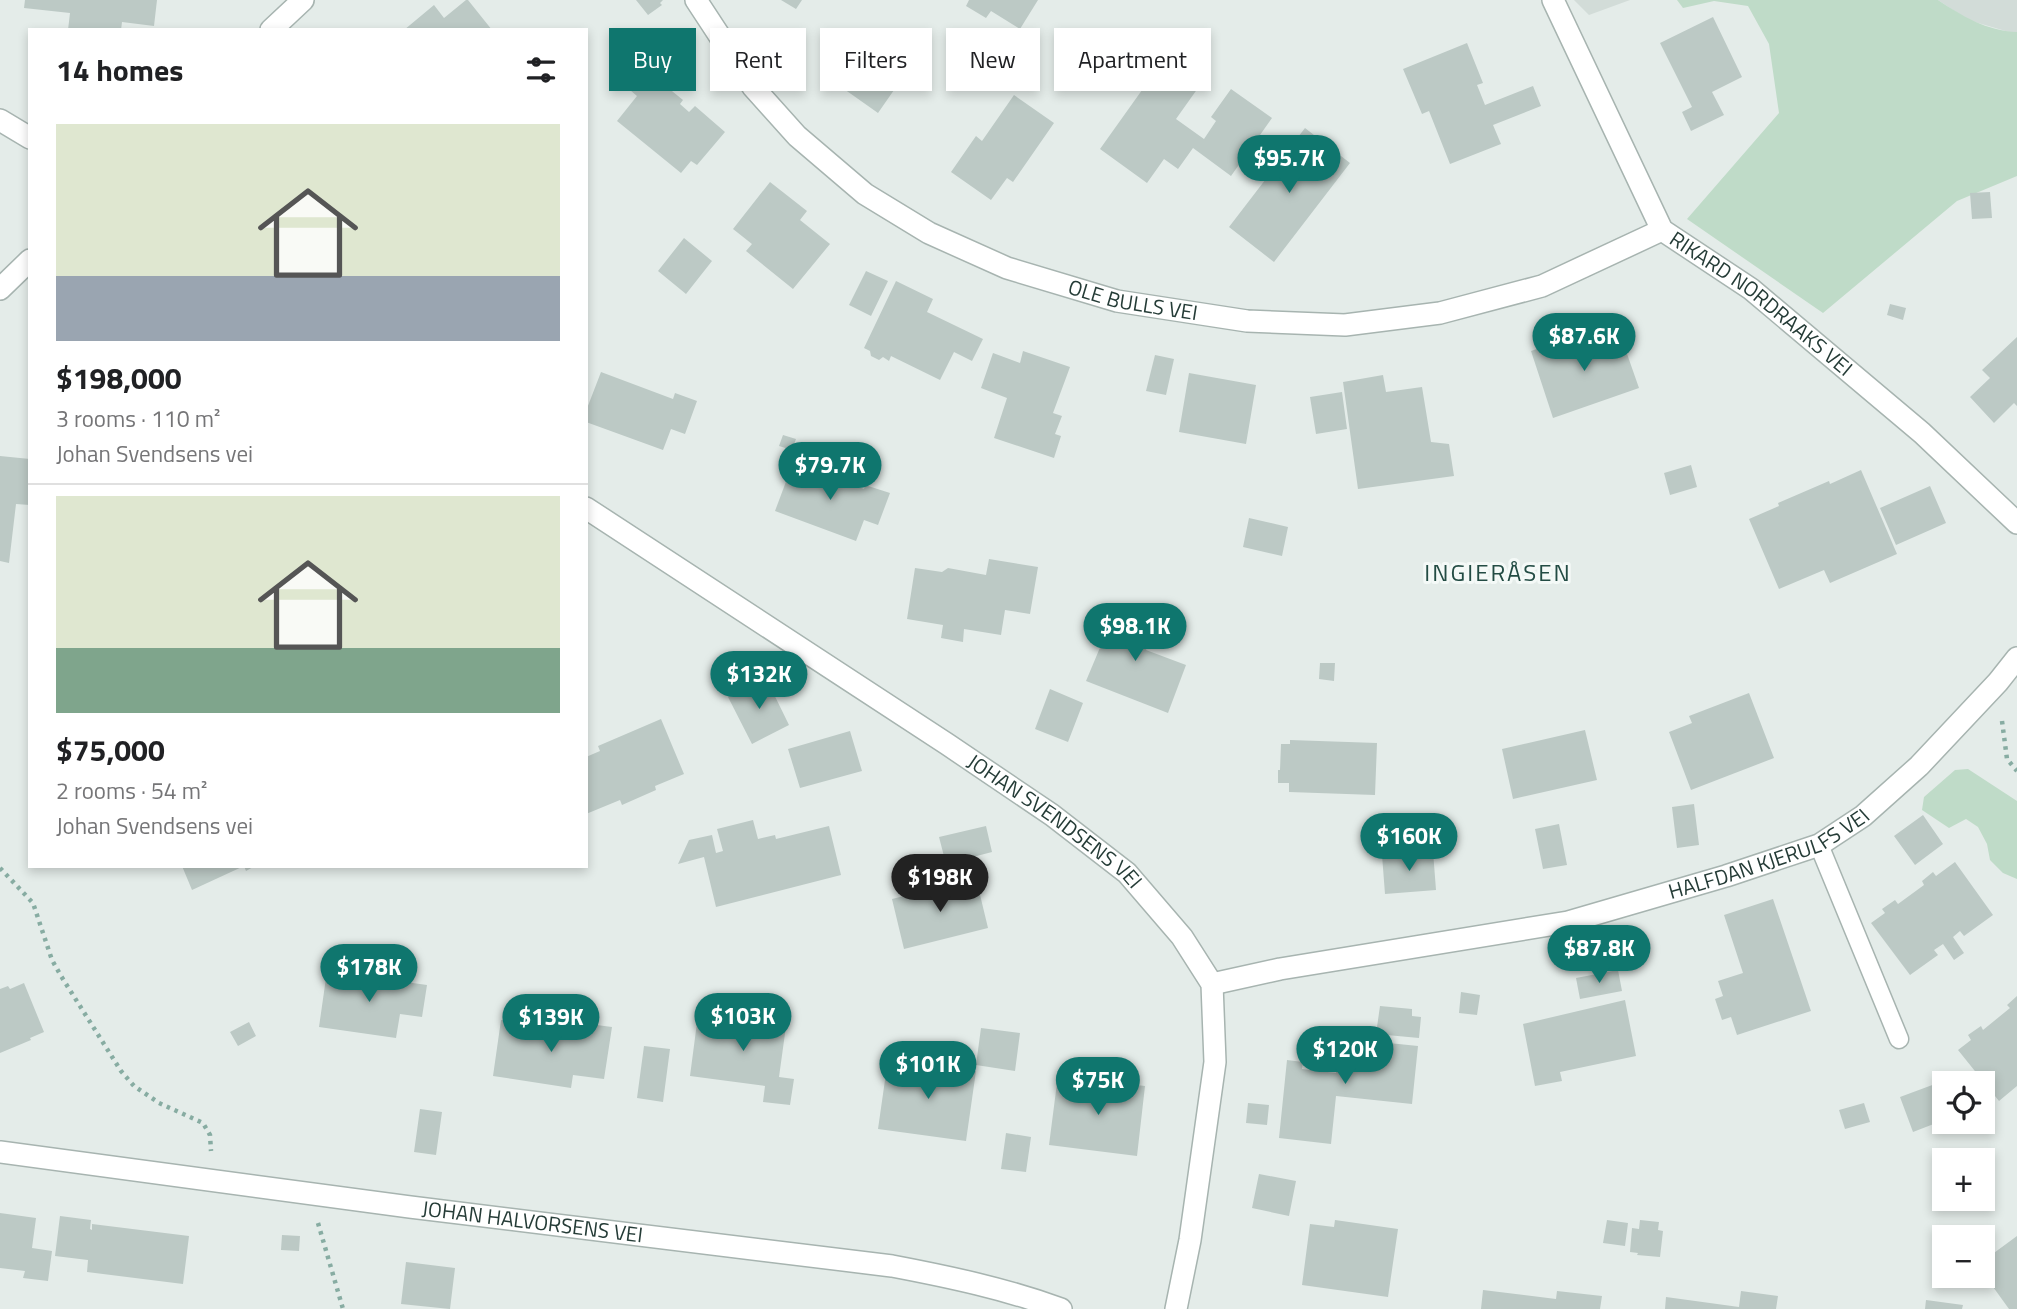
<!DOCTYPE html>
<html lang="en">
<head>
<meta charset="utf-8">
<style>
	:root { --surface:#fff; --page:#f6f6f6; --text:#202124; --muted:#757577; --line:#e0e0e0; --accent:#0f766e }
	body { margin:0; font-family:"Titillium Web",sans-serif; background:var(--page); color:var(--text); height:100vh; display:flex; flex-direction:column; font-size:26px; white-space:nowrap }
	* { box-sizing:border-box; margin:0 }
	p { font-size:23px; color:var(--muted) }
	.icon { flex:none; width:38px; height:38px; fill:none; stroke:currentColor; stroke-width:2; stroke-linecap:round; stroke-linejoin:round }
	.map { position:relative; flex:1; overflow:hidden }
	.panel { position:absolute; left:28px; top:28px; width:560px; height:840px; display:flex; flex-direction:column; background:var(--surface); border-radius:0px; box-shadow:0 4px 10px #0003 }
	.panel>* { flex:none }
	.top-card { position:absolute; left:609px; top:28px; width:665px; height:63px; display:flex; gap:14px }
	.tools { position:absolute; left:1932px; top:1071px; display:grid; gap:14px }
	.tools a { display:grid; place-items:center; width:63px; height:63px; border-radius:0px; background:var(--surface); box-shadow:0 4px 10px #0003; font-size:35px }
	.price { position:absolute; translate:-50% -60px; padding:0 16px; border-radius:24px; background:var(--accent); color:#fff; font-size:23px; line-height:46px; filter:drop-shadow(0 2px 4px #0008) }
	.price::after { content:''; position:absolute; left:50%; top:42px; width:21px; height:16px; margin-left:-10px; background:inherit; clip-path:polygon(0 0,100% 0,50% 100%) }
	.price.selected { background:#222; color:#fff }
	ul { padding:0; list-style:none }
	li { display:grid; align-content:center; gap:14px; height:371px; padding:0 28px }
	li+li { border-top:2px solid var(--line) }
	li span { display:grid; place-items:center; height:217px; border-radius:0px; color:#555 }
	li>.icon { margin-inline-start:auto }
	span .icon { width:126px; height:126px; fill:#fffc; stroke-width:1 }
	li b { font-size:30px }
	h2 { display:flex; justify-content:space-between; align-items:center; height:84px; padding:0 28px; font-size:30px }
	.chip { padding:0 24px; border-radius:0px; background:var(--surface); box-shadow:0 4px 10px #0003; font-size:24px; line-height:63px }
	.chip.selected { background:var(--accent); color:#fff }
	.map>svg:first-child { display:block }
	.built { fill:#d2dcd8 }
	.green { fill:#bfdbc8 }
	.building { fill:#bcc9c5 }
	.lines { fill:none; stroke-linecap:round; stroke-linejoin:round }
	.service-casing { stroke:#a7b4b0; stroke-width:21 }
	.minor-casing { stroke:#a7b4b0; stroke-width:24 }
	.path { stroke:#87aca2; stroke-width:4.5; stroke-dasharray:3.5 5; stroke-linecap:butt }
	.service { stroke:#fff; stroke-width:18 }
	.minor { stroke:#fff; stroke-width:21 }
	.labels { text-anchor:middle; stroke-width:6; stroke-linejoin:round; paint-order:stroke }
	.street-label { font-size:21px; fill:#253c37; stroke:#f4f9f7 }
	.quarter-label { font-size:24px; letter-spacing:2px; fill:#234c44; stroke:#f4f9f7 }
</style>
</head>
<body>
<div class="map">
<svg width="2017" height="1309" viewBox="0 0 2017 1309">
	<rect width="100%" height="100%" fill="#e4ece9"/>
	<path class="built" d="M1574,0H1630L1589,15Z
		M1938,0H2017V32H2009L1968,20Z"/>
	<path class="green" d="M1677,0H1938C1962,16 1987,31 2017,32V176L1957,201L1823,313L1687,219L1779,113L1769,44L1748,6L1714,1L1683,8Z
		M1968,769L2017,801V879L2003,873L1990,860L1987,844L1978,827L1966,819L1949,828L1922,810L1924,797L1955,770Z"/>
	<path class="building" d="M25,0H157L154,26L122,22L121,30H68L70,13L24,8Z
		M466,0H468L492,30H404L434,5L444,18Z
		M636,0H663L660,3L662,5L648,15Z
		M781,0H802L796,9Z
		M969,0H1038L1020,29L991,11L986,18L966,6Z
		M1713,17L1742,77L1712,92L1724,115L1691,131L1682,112L1692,107L1660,43Z
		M1467,43L1483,83L1477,85L1485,105L1533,86L1541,106L1493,125L1501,144L1450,164L1429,111L1422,114L1403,69Z
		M640,49L665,70L655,83L665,91L667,87L683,100L680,104L689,112L695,106L725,132L697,165L691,161L681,173L617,121L637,96L616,78Z
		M867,56L901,80L878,113L844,89Z
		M1162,62L1198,88L1176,119L1204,139L1216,121L1211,117L1231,89L1272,118L1231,176L1193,148L1178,169L1164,159L1147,183L1100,149Z
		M1014,95L1054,123L1013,182L1007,178L991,200L951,172L976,136L982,141Z
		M1305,128L1350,163L1274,262L1229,227Z
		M770,182L807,211L800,220L830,244L793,289L746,251L752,244L733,229Z
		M1990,192L1992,218L1972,219L1970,193Z
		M684,238L712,261L686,294L658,271Z
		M866,271L888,281L871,316L849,305Z
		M896,281L933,299L927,312L983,339L972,361L954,352L940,380L891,356L889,361L883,357L879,360L871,356L870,351L864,348Z
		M1890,304L1906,308L1903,320L1887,315Z
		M1619,331L1639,388L1553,418L1531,351L1566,339L1570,349Z
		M2017,337V406L2014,403L1994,423L1970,397L1990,378L1982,370Z
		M1023,351L1070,367L1053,413L1062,416L1055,434L1061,436L1054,458L994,438L1007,398L981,388L993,353L1020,363Z
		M1155,355L1174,359L1166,395L1146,391Z
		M601,372L673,399L675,393L697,401L685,434L671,429L663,450L586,422V411Z
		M1189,373L1256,385L1246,444L1179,432Z
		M1383,375L1386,392L1422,387L1431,442L1449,444L1454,476L1358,489L1343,382Z
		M1342,392L1347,429L1316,434L1310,397Z
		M783,435L796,439L792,450L779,446Z
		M0,456L30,459V505L16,504L9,563L0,561Z
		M793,463L864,489L865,485L890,493L878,525L864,520L856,541L775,511Z
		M1691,465L1697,487L1670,495L1664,473Z
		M1861,470L1897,554L1830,583L1824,570L1779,589L1749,519L1779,506L1778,503L1829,481L1830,484Z
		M1930,486L1946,523L1896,545L1880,508Z
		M1249,518L1288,527L1282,556L1243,547Z
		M989,559L1038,567L1030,614L1005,610L1001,635L964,629L963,642L941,638L943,625L907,619L915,568L942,572L948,568L986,575Z
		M1117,607L1157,622L1146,650L1186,665L1168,713L1086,681Z
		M1320,663H1335L1334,681L1319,679Z
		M766,678L789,725L752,744L728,697Z
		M1050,689L1083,703L1068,742L1035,729Z
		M1749,693L1774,758L1691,790L1669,732L1692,723L1689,716Z
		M661,719L684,774L655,786L656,790L622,805L620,800L586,814V757L600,751L598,746Z
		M1585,730L1597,780L1513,799L1502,749Z
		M850,731L862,771L800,788L788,749Z
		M1290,740L1377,743L1375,795L1289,792V783H1278V770H1280L1281,744H1290Z
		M1694,804L1699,845L1677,848L1672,807Z
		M1923,815L1943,844L1915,865L1894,836Z
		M753,820L758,839L775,835L776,839L829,826L841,875L716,907L704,857L678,864L689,840L712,835L716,853L723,851L717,829Z
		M1559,824L1567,865L1543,869L1535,829Z
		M986,826L992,852L946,864L939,837Z
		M1433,851L1436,890L1385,894L1382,855Z
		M1955,862L1993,915L1964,936L1960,931L1953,937L1964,953L1954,960L1943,944L1934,950L1938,955L1910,975L1871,923L1885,913L1882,909L1895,900L1898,904L1924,885L1922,881L1933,872L1936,876Z
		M182,866H255L246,871L244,866L192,890Z
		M976,878L988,928L904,949L892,899Z
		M1773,899L1811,1011L1737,1035L1731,1017L1722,1020L1715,999L1723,996L1718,981L1743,973L1724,915Z
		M1618,970L1622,991L1580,999L1576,978Z
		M327,971L427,985L422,1017L400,1014L396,1038L319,1027Z
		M24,983L44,1032L30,1038L31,1040L0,1053V989L8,986L10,989Z
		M1461,992L1480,995L1477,1015L1459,1013Z
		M2017,996V1086L1999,1101L1958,1050L1971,1040L1968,1035L1981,1026L1983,1030L2010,1008L2007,1005Z
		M1625,1000L1636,1056L1560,1072L1562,1081L1535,1086L1523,1024Z
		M1380,1006L1412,1009V1016L1421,1017L1419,1038L1376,1034Z
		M723,1011L787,1019L779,1077L794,1079L790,1105L763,1102L765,1086L690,1076L698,1015L722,1019Z
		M501,1020L580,1032L579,1036L587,1037L589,1024L612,1027L604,1079L573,1075L571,1088L493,1076Z
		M249,1022L256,1036L238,1046L230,1032Z
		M981,1028L1020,1033L1015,1071L976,1065Z
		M1340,1038L1418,1046L1412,1104L1336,1096L1331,1144L1279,1138L1287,1060L1303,1062L1302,1069L1336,1073Z
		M644,1046L670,1049L663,1102L637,1098Z
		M912,1063L976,1071L966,1141L878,1129L887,1066L912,1069Z
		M1083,1079L1145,1086L1137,1156L1049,1145L1057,1083L1082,1086Z
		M1935,1084L1944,1110V1120L1913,1132L1900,1097Z
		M1248,1103L1269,1105L1267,1125L1246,1123Z
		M1864,1103L1870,1122L1845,1129L1839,1110Z
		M420,1109L442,1112L436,1155L414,1152Z
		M1006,1133L1031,1137L1026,1172L1001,1169Z
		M1259,1174L1296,1181L1289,1216L1252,1208Z
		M0,1213L36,1218L32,1248L52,1251L48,1281L23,1278L25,1271L0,1268Z
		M60,1216L91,1220L90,1229L92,1230V1224L189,1236L183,1284L87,1272L88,1260L55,1256Z
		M1335,1220L1398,1229L1388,1297L1302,1285L1310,1224L1334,1227Z
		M1607,1220L1628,1223L1625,1246L1603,1243Z
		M1640,1220L1659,1222L1658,1230L1663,1231L1660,1257L1637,1255L1638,1253L1630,1252L1632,1228L1639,1229Z
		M282,1235L300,1236L299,1251L281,1250Z
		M2017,1236V1309H2009L1983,1273V1261Z
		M406,1262L455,1268L450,1309L401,1304Z
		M1483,1290L1556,1299L1557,1291L1602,1296L1600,1309H1481Z
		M1741,1291L1778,1296L1776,1309H1665L1666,1297L1739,1307Z
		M1926,1300L1963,1305L1962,1309H1925Z"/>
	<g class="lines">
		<defs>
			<path id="service" d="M1819,845L1899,1039"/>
			<g id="minor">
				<path id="s1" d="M696,0L753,87L797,136L865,194L929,233L1007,268L1117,301L1247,321L1345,325L1440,313L1542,286L1662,230"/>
				<path id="s2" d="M1553,0L1662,230L1751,289L1922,433L2017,523"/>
				<path d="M271,30L303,0"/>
				<path d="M0,120L30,138"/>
				<path d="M0,289L30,260"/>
				<path id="s3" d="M586,508L947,744L1052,815L1127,873L1182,937L1212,984L1215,1062L1190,1240L1176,1309"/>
				<path id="s4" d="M1212,984L1280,969L1568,922L1726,876L1819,845L1863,816L1919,766L1998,682L2017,658"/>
				<path id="s5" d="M0,1152L410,1207L892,1266C950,1277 1006,1289 1061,1309"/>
			</g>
		</defs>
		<use href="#service" class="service-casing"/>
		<use href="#minor" class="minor-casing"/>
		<path class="path" d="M2002,721L2007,759L2017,771
			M0,868L33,903L52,960L61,976L121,1071L134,1086L159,1103L203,1123L210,1135L211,1151
			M318,1223L343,1309"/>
		<use href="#service" class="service"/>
		<use href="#minor" class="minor"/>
	</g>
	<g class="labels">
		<g class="street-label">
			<text dy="7" stroke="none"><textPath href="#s1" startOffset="550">OLE BULLS VEI</textPath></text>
			<text dy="7" stroke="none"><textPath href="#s2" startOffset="378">RIKARD NORDRAAKS VEI</textPath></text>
			<text dy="7" stroke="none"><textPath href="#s3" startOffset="564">JOHAN SVENDSENS VEI</textPath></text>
			<text dy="7" stroke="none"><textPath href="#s4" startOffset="574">HALFDAN KJERULFS VEI</textPath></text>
			<text dy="7" stroke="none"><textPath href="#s5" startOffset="537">JOHAN HALVORSENS VEI</textPath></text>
		</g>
		<g class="quarter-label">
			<text x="1498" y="581">INGIERÅSEN</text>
		</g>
	</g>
</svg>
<div class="tools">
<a><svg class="icon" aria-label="locate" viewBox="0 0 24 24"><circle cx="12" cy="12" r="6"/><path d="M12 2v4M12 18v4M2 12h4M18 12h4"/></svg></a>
<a>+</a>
<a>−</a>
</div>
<b class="price" style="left:1289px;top:195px">$95.7K</b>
<b class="price" style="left:1584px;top:373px">$87.6K</b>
<b class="price" style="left:830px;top:502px">$79.7K</b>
<b class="price" style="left:1135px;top:663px">$98.1K</b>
<b class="price" style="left:759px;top:711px">$132K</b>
<b class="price" style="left:1409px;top:873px">$160K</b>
<b class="price selected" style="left:940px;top:914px">$198K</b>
<b class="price" style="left:1599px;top:985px">$87.8K</b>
<b class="price" style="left:369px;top:1004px">$178K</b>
<b class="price" style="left:743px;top:1053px">$103K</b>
<b class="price" style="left:551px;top:1054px">$139K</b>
<b class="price" style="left:1345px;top:1086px">$120K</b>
<b class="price" style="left:928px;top:1101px">$101K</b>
<b class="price" style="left:1098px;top:1117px">$75K</b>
<div class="top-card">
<a class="chip selected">Buy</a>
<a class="chip">Rent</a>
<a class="chip">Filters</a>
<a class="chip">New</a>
<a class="chip">Apartment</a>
</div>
<section class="panel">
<h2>14 homes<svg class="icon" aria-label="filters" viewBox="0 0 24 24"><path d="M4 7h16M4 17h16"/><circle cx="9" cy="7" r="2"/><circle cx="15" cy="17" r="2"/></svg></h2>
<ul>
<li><span style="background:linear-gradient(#dfe7d0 70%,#9aa5b1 0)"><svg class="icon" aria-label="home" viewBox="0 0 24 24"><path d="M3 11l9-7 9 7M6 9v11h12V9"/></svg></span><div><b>$198,000</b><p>3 rooms · 110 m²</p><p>Johan Svendsens vei</p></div></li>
<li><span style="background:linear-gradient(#dfe7d0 70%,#7fa58c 0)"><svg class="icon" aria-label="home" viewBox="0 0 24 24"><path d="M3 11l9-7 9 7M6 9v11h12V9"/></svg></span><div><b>$75,000</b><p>2 rooms · 54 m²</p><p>Johan Svendsens vei</p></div></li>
</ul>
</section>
</div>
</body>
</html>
